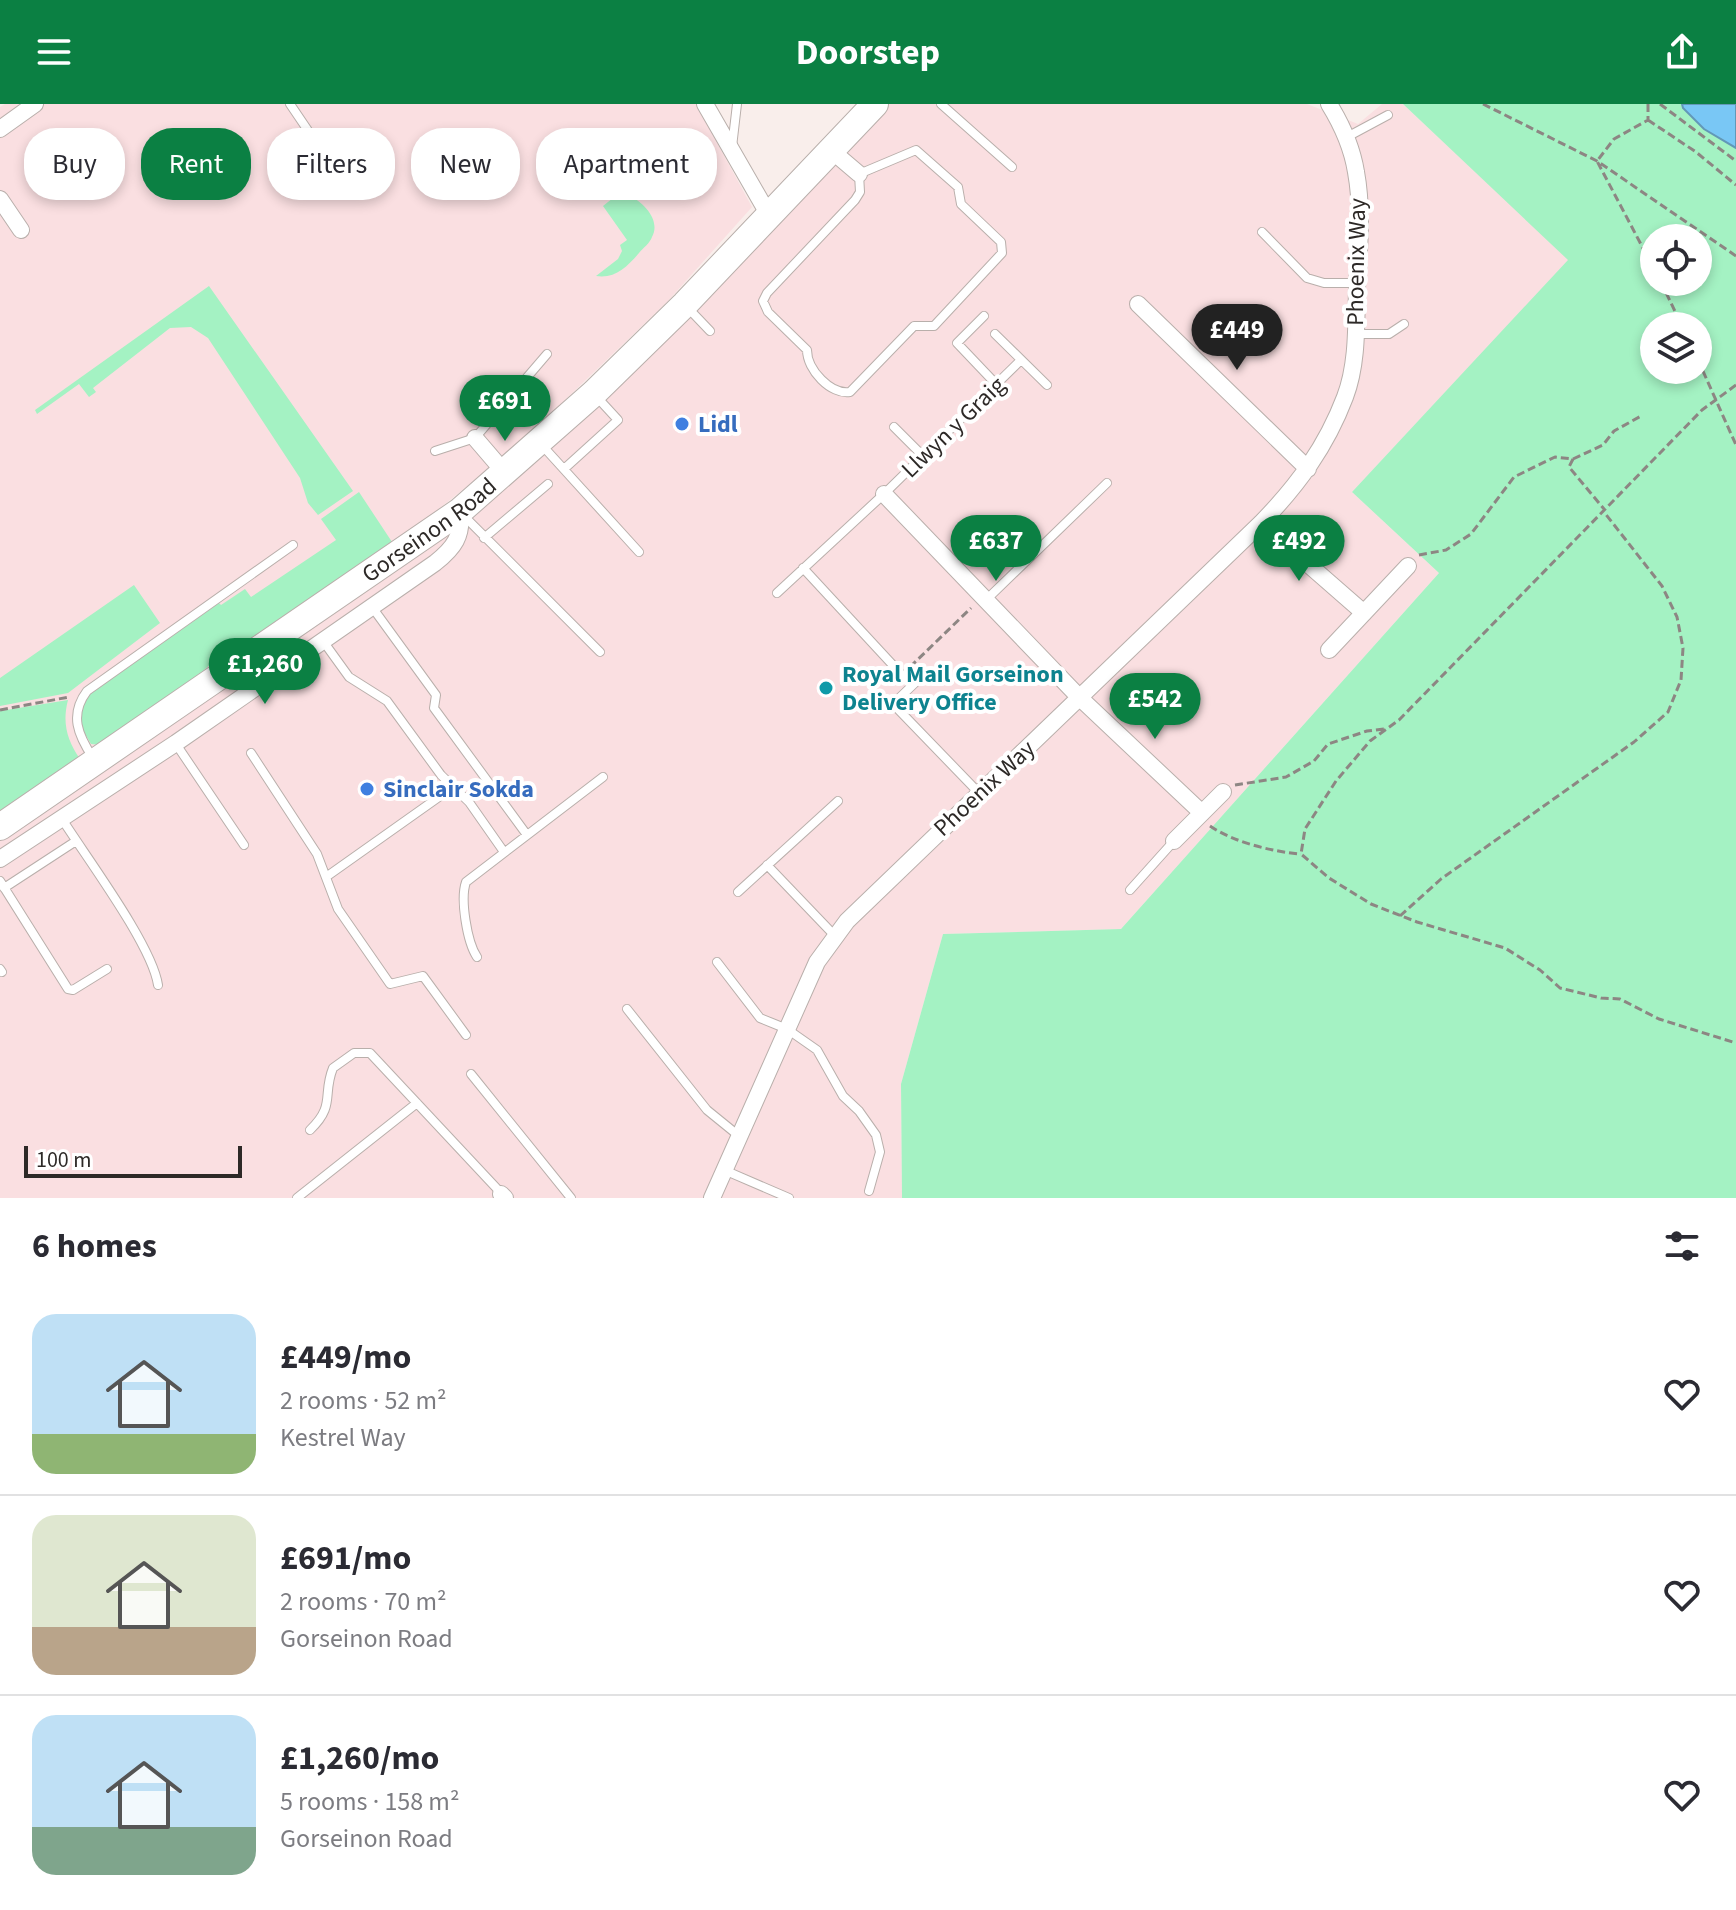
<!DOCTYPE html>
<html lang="en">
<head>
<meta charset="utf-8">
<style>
	:root { --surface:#fff; --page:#f2f2f3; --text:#2b2b33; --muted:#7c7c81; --line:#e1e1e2; --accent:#0b8043 }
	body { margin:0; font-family:"Source Sans 3",sans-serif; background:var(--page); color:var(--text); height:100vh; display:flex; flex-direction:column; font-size:30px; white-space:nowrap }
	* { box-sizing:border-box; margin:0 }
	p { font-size:26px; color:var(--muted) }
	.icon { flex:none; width:44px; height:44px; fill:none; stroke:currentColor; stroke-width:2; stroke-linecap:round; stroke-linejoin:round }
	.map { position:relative; height:1094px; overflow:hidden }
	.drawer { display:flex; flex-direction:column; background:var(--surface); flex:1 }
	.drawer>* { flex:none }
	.top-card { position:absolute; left:24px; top:24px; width:800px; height:72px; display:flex; gap:16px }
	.controls { position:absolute; left:1640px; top:120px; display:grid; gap:16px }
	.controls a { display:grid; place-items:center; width:72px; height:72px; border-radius:50%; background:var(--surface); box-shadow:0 4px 12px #0003; font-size:40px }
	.scale { position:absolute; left:24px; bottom:20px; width:218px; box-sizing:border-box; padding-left:8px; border:4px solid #2d2927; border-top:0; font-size:22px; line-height:28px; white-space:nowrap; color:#2d2927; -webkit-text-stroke:6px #fff; paint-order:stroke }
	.price { position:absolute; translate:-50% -68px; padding:0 18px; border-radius:28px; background:var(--accent); color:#fff; font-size:26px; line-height:52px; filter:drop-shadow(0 2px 4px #0008) }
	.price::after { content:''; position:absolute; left:50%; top:48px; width:24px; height:18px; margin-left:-12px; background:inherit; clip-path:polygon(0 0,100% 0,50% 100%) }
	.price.active { background:#222; color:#fff }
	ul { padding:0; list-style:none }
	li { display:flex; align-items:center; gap:24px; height:200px; padding:0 32px }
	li+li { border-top:2px solid var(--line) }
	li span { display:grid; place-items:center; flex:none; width:224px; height:160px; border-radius:24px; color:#555 }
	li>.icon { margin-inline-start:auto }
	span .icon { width:96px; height:96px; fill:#fffc; stroke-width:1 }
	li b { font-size:34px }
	h2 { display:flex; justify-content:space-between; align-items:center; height:96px; padding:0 32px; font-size:34px }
	.tag { padding:0 28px; border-radius:32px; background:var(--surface); box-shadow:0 4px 12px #0003; font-size:28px; line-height:72px }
	.tag.active { background:var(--accent); color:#fff }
	header { display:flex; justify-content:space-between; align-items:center; height:104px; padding:0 32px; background:var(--accent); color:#fff; font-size:36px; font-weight:700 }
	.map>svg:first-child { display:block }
	.industrial { fill:#fadfe1 }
	.green { fill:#a4f2c3; fill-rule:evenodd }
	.water { fill:#79c7f5; stroke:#6298b7; stroke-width:2 }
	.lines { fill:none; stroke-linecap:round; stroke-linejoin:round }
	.lane-casing { stroke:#b9afab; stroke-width:10 }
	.street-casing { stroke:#b9afab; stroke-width:18 }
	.primary-casing { stroke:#b9afab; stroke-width:28 }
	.path { stroke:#8d8683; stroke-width:3; stroke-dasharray:8 4; stroke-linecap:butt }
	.lane { stroke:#fff; stroke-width:8 }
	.street { stroke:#fff; stroke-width:16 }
	.primary { stroke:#fff; stroke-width:26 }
	.shop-dot { fill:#3f7fe0; stroke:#fff; stroke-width:3 }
	.culture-dot { fill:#0f9aa8; stroke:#fff; stroke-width:3 }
	.labels { text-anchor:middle; stroke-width:8; stroke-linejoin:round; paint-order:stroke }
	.street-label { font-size:24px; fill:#2d2927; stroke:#fff }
	.shop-label { font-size:24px; font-weight:bold; fill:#366cbe; stroke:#fff; text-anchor:start }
	.culture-label { font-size:24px; font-weight:bold; fill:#0d838f; stroke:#fff; text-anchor:start }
</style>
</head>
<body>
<header><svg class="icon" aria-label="menu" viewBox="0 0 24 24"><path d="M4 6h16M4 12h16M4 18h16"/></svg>Doorstep<svg class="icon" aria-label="share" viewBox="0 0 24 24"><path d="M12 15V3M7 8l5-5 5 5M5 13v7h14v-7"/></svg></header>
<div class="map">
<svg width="1736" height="1094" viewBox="0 0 1736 1094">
	<rect width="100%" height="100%" fill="#f9eeeb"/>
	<path class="industrial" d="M5,0H696L752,103L668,197L517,342L394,441L269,528L216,555L175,593L0,708V3Z
		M885,0H1307L1358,20L1382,0H1403L1569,156L1352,388L1439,469L1121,825L943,830L901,980L902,1094H0V734L445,430Z"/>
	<path class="green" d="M1403,0H1736V1094H902L901,980L943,830L1121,825L1439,469L1352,388L1568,156ZM1654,134H1698V178H1654ZM1654,222H1698V266H1654Z
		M630,92C644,99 661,116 652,133C650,139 643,144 639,149C627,163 615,175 596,172L618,155L622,147L620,141L627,136L603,102L613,94Z
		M209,182L353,387L318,411L308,399L300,374L208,234L191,223L170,224L93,284L96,288L89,293L79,280L37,310L35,306Z
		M359,388L394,441L269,528L216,555L175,593L101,641L91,640L79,620L81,604L88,591L219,499L221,501L245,485L251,493L336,436L321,415Z
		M134,481L160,519L68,589L0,602V574Z
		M68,596C62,619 67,636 80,655L0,708V607Z"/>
	<path class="water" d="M1682,0H1736V44L1704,25L1683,4Z"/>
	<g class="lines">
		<defs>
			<path id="lane" d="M290,0L332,62
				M941,0L1012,63
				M1347,33L1388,11
				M732,43L737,0
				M916,46L958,83L961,100L1001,138L1002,149L934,222H914L850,288C831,291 807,266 807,246L768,208L763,197L767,189L855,96L860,88L859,70Z
				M1262,128L1307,174L1324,179H1357
				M688,204L710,227
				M984,212L957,239L996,280
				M995,230L1047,281
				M1356,230H1389L1404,220
				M894,323L923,352
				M540,339L639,448
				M435,347L475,334L547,250
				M564,365L618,316L595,291
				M463,411L600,548
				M484,434L548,380
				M803,464L902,571
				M777,489L884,390L1021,256
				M986,496L1107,379
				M372,503L436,591L434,604L527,731
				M323,537L349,573L387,597L441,671L469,698L504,748
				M918,576L893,600L979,689
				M176,640L244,741
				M251,649L317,750L338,805L390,880L423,872L466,931
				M93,654C78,631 69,611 87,587L293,441
				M62,715C86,753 152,841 158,881
				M767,761L835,832
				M326,773L453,683
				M0,777L68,885L73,886L107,865
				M4,784L76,737
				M1130,786L1174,737
				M738,788L838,697
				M477,853C467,838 460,795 466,778L603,673
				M717,858L760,914L787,925L817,946L843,992L859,1007L876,1031L880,1048L869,1087
				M0,865L2,868
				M627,905L707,1006L739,1032
				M471,970L571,1094
				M310,1026C336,1001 322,991 333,964L354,949H370L501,1089
				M724,1066L789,1094
				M297,1094L417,999"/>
			<path id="street" d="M705,0L770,113
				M0,25L35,0
				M832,47L859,70
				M0,95L21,126
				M1138,200L1308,365
				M475,334L505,369
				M884,390L1080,594L1202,709
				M1261,419L1364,509
				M1329,546L1408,462
				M1174,737L1223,688
				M0,755L176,639L435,459C454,444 463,432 460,407
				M501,1090L505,1094
				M712,1094L817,858L847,817L1261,419C1298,381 1326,343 1345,293C1358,259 1356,219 1357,184C1359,145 1363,106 1356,68C1352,43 1342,21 1329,0"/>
			<g id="primary">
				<path id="s1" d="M0,723L460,407L594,289L685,200L875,0"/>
			</g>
		</defs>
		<use href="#lane" class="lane-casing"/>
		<use href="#street" class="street-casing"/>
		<use href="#primary" class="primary-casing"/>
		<path class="path" d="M1483,0L1597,57L1736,152
			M1648,0V16L1614,35L1597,57L1654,165
			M1660,0L1736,57
			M1648,16L1696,48L1736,81
			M1661,178L1682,222
			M1698,256L1736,341
			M1736,281L1702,306L1399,616L1370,637L1336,677L1305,725L1301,750L1329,774L1371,800L1417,818L1505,844L1540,866L1560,884L1601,894L1620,895L1659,915L1736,939
			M1573,355L1603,341L1614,327L1641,312
			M1419,451L1446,446L1471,430L1514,373L1555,353L1573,355L1569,363L1604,405
			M910,563L971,504
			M0,606L69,593
			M1235,681L1286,673L1314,657L1328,640L1367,627L1384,625
			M1210,722C1233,738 1273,748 1301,750
			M1400,812L1441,775L1634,638L1668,608L1681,576L1683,544L1677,513L1662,482L1604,408"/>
		<use href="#lane" class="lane"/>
		<use href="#street" class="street"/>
		<use href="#primary" class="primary"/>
	</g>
	<g class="shop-dot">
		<circle cx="682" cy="320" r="8"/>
		<circle cx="367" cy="685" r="8"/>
	</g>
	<circle class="culture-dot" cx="826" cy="584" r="8"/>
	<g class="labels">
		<g class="street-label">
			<text transform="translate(1356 158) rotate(-89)" y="8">Phoenix Way</text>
			<text transform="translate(953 323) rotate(-44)" y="8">Llwyn y Graig</text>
			<text dy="8" stroke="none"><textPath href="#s1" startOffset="522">Gorseinon Road</textPath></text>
			<text transform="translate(984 684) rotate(-43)" y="8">Phoenix Way</text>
		</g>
		<g class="shop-label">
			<text x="698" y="328">Lidl</text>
			<text x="383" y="693">Sinclair Sokda</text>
		</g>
		<g class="culture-label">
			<text x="842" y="578">Royal Mail Gorseinon<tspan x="842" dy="28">Delivery Office</tspan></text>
		</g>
	</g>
</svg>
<div class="controls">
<a><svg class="icon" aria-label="locate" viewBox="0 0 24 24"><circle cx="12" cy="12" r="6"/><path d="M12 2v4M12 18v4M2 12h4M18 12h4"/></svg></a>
<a><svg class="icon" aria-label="layers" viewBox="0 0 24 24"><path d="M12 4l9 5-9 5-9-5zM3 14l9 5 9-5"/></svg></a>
</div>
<div class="scale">100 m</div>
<b class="price active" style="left:1237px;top:268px">£449</b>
<b class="price" style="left:505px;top:339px">£691</b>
<b class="price" style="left:996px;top:479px">£637</b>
<b class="price" style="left:1299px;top:479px">£492</b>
<b class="price" style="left:265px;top:602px">£1,260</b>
<b class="price" style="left:1155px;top:637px">£542</b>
<div class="top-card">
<a class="tag">Buy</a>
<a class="tag active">Rent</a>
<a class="tag">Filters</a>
<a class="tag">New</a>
<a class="tag">Apartment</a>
</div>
</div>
<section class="drawer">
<h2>6 homes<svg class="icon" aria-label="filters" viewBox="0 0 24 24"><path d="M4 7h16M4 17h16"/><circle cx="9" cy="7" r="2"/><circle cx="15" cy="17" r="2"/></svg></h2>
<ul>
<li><span style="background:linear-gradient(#bfe0f5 75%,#8fb573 0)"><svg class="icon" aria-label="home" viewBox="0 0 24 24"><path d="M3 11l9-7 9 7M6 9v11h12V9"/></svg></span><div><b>£449/mo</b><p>2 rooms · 52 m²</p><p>Kestrel Way</p></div><svg class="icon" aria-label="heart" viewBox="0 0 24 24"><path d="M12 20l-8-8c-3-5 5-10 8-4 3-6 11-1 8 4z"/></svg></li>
<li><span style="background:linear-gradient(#dfe7d0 70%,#b9a48a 0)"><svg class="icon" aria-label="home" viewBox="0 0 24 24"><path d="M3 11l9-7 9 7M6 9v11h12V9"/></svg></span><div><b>£691/mo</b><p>2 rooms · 70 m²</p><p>Gorseinon Road</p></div><svg class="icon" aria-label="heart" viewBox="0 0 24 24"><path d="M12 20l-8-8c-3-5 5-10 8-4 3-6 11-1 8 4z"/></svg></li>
<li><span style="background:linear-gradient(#bfe0f5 70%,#7fa58c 0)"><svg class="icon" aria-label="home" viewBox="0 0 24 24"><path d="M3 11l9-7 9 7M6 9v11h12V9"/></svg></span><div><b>£1,260/mo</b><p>5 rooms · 158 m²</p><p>Gorseinon Road</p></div><svg class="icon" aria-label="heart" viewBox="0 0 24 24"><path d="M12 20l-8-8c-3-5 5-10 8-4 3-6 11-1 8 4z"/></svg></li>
</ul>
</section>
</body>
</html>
